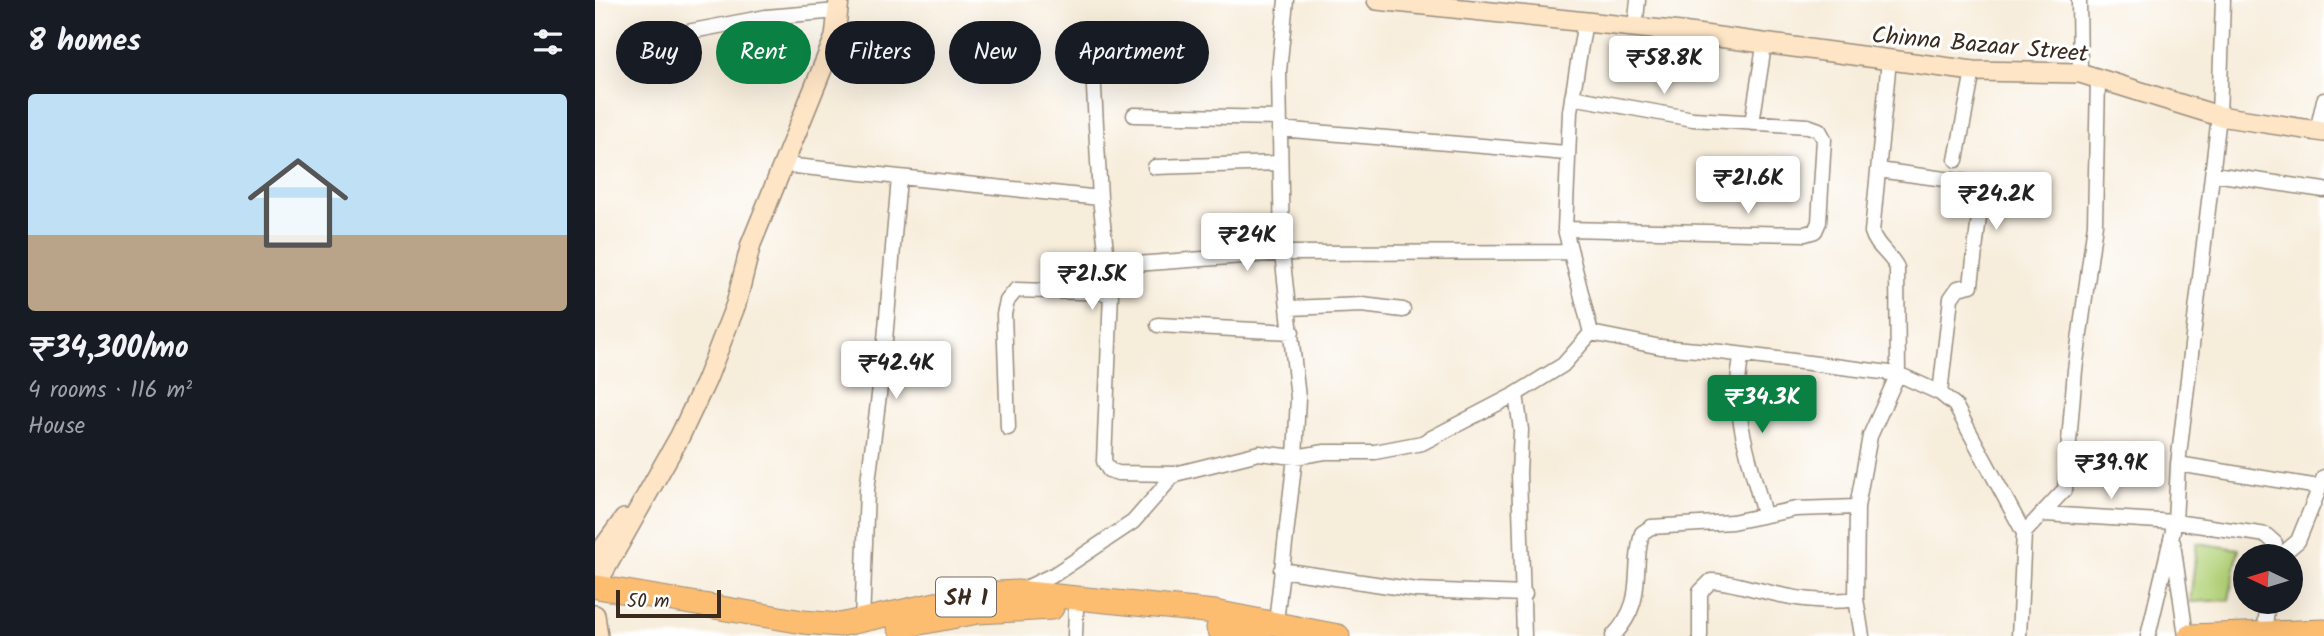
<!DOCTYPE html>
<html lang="en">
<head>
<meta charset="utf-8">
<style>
	:root { --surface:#171b24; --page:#20242c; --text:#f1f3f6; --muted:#9ea1a6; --line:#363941; --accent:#0b8043 }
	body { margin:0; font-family:Kalam,sans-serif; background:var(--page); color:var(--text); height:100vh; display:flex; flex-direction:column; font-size:26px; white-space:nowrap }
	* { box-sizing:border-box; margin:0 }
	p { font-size:23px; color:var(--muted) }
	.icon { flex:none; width:38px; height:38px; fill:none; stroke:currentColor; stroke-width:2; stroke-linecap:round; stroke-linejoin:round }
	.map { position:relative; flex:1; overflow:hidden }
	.sheet { display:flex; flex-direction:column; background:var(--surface); width:595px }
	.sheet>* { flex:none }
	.guide { position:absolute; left:21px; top:21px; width:665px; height:63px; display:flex; gap:14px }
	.needle { width:46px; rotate:274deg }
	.controls { position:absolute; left:1638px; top:544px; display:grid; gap:14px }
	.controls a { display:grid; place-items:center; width:70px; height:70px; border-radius:50%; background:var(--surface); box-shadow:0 7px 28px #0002; font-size:35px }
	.scale { position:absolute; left:21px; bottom:18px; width:105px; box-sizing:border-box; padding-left:7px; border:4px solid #3b2a1e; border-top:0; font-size:19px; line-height:24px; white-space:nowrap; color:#3b2a1e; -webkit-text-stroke:5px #fff; paint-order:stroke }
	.price { position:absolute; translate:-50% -60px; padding:0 16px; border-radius:7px; background:#fff; color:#222; font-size:23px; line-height:46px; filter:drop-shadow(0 2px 4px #0008) }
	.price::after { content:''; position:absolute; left:50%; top:42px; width:21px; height:16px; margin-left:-10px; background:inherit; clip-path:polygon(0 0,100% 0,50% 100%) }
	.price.active { background:var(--accent); color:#fff }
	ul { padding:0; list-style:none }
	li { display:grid; align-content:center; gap:14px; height:371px; padding:0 28px }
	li+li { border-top:2px solid var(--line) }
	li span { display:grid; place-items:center; height:217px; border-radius:7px; color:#555 }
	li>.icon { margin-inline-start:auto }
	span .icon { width:126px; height:126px; fill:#fffc; stroke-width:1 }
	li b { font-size:30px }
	h2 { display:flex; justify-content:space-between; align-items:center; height:84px; padding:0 28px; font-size:30px }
	.chip { padding:0 24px; border-radius:32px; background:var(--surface); box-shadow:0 7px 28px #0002; font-size:24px; line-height:63px }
	.chip.active { background:var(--accent); color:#fff }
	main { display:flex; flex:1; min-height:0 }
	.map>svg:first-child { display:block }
	.green { fill:#b3d279; stroke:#777e4c; stroke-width:2 }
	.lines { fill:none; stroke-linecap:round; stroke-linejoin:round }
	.street-casing { stroke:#998c7c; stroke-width:17 }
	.secondary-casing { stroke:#998c7c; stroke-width:22 }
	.primary-casing { stroke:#998c7c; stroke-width:25 }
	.street { stroke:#fff; stroke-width:14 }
	.secondary { stroke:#fee5c5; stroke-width:19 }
	.primary { stroke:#fcbd6f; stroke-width:23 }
	.labels { text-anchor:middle; stroke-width:6; stroke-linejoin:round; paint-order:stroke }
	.shield { fill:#fff; stroke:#766a62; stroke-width:2 }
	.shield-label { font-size:23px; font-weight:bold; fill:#3b2a1e }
	.street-label { font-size:24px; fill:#3b2a1e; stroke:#fff }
</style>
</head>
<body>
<main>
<section class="sheet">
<h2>8 homes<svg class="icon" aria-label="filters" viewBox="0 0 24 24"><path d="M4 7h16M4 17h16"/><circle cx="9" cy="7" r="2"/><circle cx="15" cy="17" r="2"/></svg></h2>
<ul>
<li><span style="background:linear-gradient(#bfe0f5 65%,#b9a48a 0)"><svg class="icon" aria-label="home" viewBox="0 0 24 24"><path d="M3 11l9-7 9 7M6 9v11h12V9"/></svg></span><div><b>₹34,300/mo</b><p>4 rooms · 116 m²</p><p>House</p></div></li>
</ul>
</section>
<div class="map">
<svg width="1729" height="636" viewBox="0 0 1729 636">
	<rect width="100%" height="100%" fill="#fff"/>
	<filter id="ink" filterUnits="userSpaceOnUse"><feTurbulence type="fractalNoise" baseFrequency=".0143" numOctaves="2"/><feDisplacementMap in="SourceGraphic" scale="14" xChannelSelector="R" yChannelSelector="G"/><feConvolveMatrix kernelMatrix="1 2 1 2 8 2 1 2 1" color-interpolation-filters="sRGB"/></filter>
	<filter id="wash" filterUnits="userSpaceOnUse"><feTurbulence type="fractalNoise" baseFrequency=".00686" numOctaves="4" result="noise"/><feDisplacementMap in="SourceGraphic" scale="28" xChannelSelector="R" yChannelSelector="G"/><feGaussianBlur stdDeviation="1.57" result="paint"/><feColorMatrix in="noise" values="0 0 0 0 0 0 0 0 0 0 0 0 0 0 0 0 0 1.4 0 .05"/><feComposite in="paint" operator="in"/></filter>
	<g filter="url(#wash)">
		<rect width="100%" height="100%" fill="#f7eddb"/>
		<path class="green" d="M1602,543L1644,549L1634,600L1595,602Z"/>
	</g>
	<g filter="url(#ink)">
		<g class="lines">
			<defs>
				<path id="street" d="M1484,0L1485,73
					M1040,28L1043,0
					M87,33L171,17L243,11
					M497,52L505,198
					M539,115L684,118
					M1157,123L1169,46
					M684,129L971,153
					M1722,131L1729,100
					M1361,160L1378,71
					M190,165L505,198L516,293L509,461L514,470L523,473L580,474L538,522L460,574L429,589
					M560,167L685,163
					M1283,170L1379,183L1387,191L1376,285L1363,288L1356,298L1345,393
					M1619,174L1729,190
					M970,229L1210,234L1220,231L1224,222L1229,139L1224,130L1213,126L1098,119L977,97
					M514,266L687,253L976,252
					M695,308L767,305L808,310
					M563,325L697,332
					M996,333L1066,347L1126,352L1303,374L1345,393L1360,405L1429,533L1424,636
					M1147,355C1134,409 1156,462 1169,515
					M921,394L926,430L924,473L929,636
					M413,428L409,314L412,301L421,290L516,293
					M1583,464L1724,487
					M580,474L664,453L700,457L730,452H780L827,443L921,394L968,365L996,333L970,229L975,111L990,21
					M1262,507L1275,436L1303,374L1302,268C1296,254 1281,247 1277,232L1294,60
					M1450,514L1580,522L1658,533L1671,535L1680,543L1678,556
					M1429,533L1470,489L1480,370L1500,224L1503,79
					M1578,543L1591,636
					M1685,556L1703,541L1729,477
					M686,570L821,590L930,594
					M681,622L700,457L703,398L687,253L684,71L691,0
					M267,623L272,490L288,363L304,178
					M1669,634L1673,602
					M480,636L481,609
					M1018,636C1052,600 1036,574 1047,533L1056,527L1137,522L1201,509L1262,507L1261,599L1267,636
					M1105,636V592L1116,581C1133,581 1148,587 1164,590C1196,598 1227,604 1261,599
					M1553,636L1580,522L1583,464L1624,116L1628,0"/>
				<path id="secondary" d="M782,0L1086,32L1378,71L1485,73L1624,116L1729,132
					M0,559L29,519
					M1,585L85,436L111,381L141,304L156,244L240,37L244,0
					M0,615L3,636"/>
				<path id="primary" d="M2,587L208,622L245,625L386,594L422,592L620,612L743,636
					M304,627L383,612L457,608
					M623,628L665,636
					M1595,636L1729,631"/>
			</defs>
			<use href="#street" class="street-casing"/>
			<use href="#secondary" class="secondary-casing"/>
			<use href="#primary" class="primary-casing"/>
			<use href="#street" class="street"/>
			<use href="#secondary" class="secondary"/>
			<use href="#primary" class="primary"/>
		</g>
	</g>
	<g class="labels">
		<rect class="shield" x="341" y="577.5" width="60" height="39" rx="5"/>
		<g class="shield-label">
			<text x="371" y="605">SH 1</text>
		</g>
		<g class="street-label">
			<text transform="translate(1385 44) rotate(5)" y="8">Chinna Bazaar Street</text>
		</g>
	</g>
</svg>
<div class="controls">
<a><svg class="needle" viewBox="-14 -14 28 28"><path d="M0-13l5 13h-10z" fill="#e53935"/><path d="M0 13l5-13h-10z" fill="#9ea1a6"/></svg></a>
</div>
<div class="scale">50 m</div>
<b class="price" style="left:1069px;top:96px">₹58.8K</b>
<b class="price" style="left:1153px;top:216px">₹21.6K</b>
<b class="price" style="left:1401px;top:232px">₹24.2K</b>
<b class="price" style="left:652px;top:273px">₹24K</b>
<b class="price" style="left:497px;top:312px">₹21.5K</b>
<b class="price" style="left:301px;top:401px">₹42.4K</b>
<b class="price active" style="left:1167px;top:435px">₹34.3K</b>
<b class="price" style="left:1516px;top:501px">₹39.9K</b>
<div class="guide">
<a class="chip">Buy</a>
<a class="chip active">Rent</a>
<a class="chip">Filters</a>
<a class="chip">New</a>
<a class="chip">Apartment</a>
</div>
</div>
</main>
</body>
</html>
